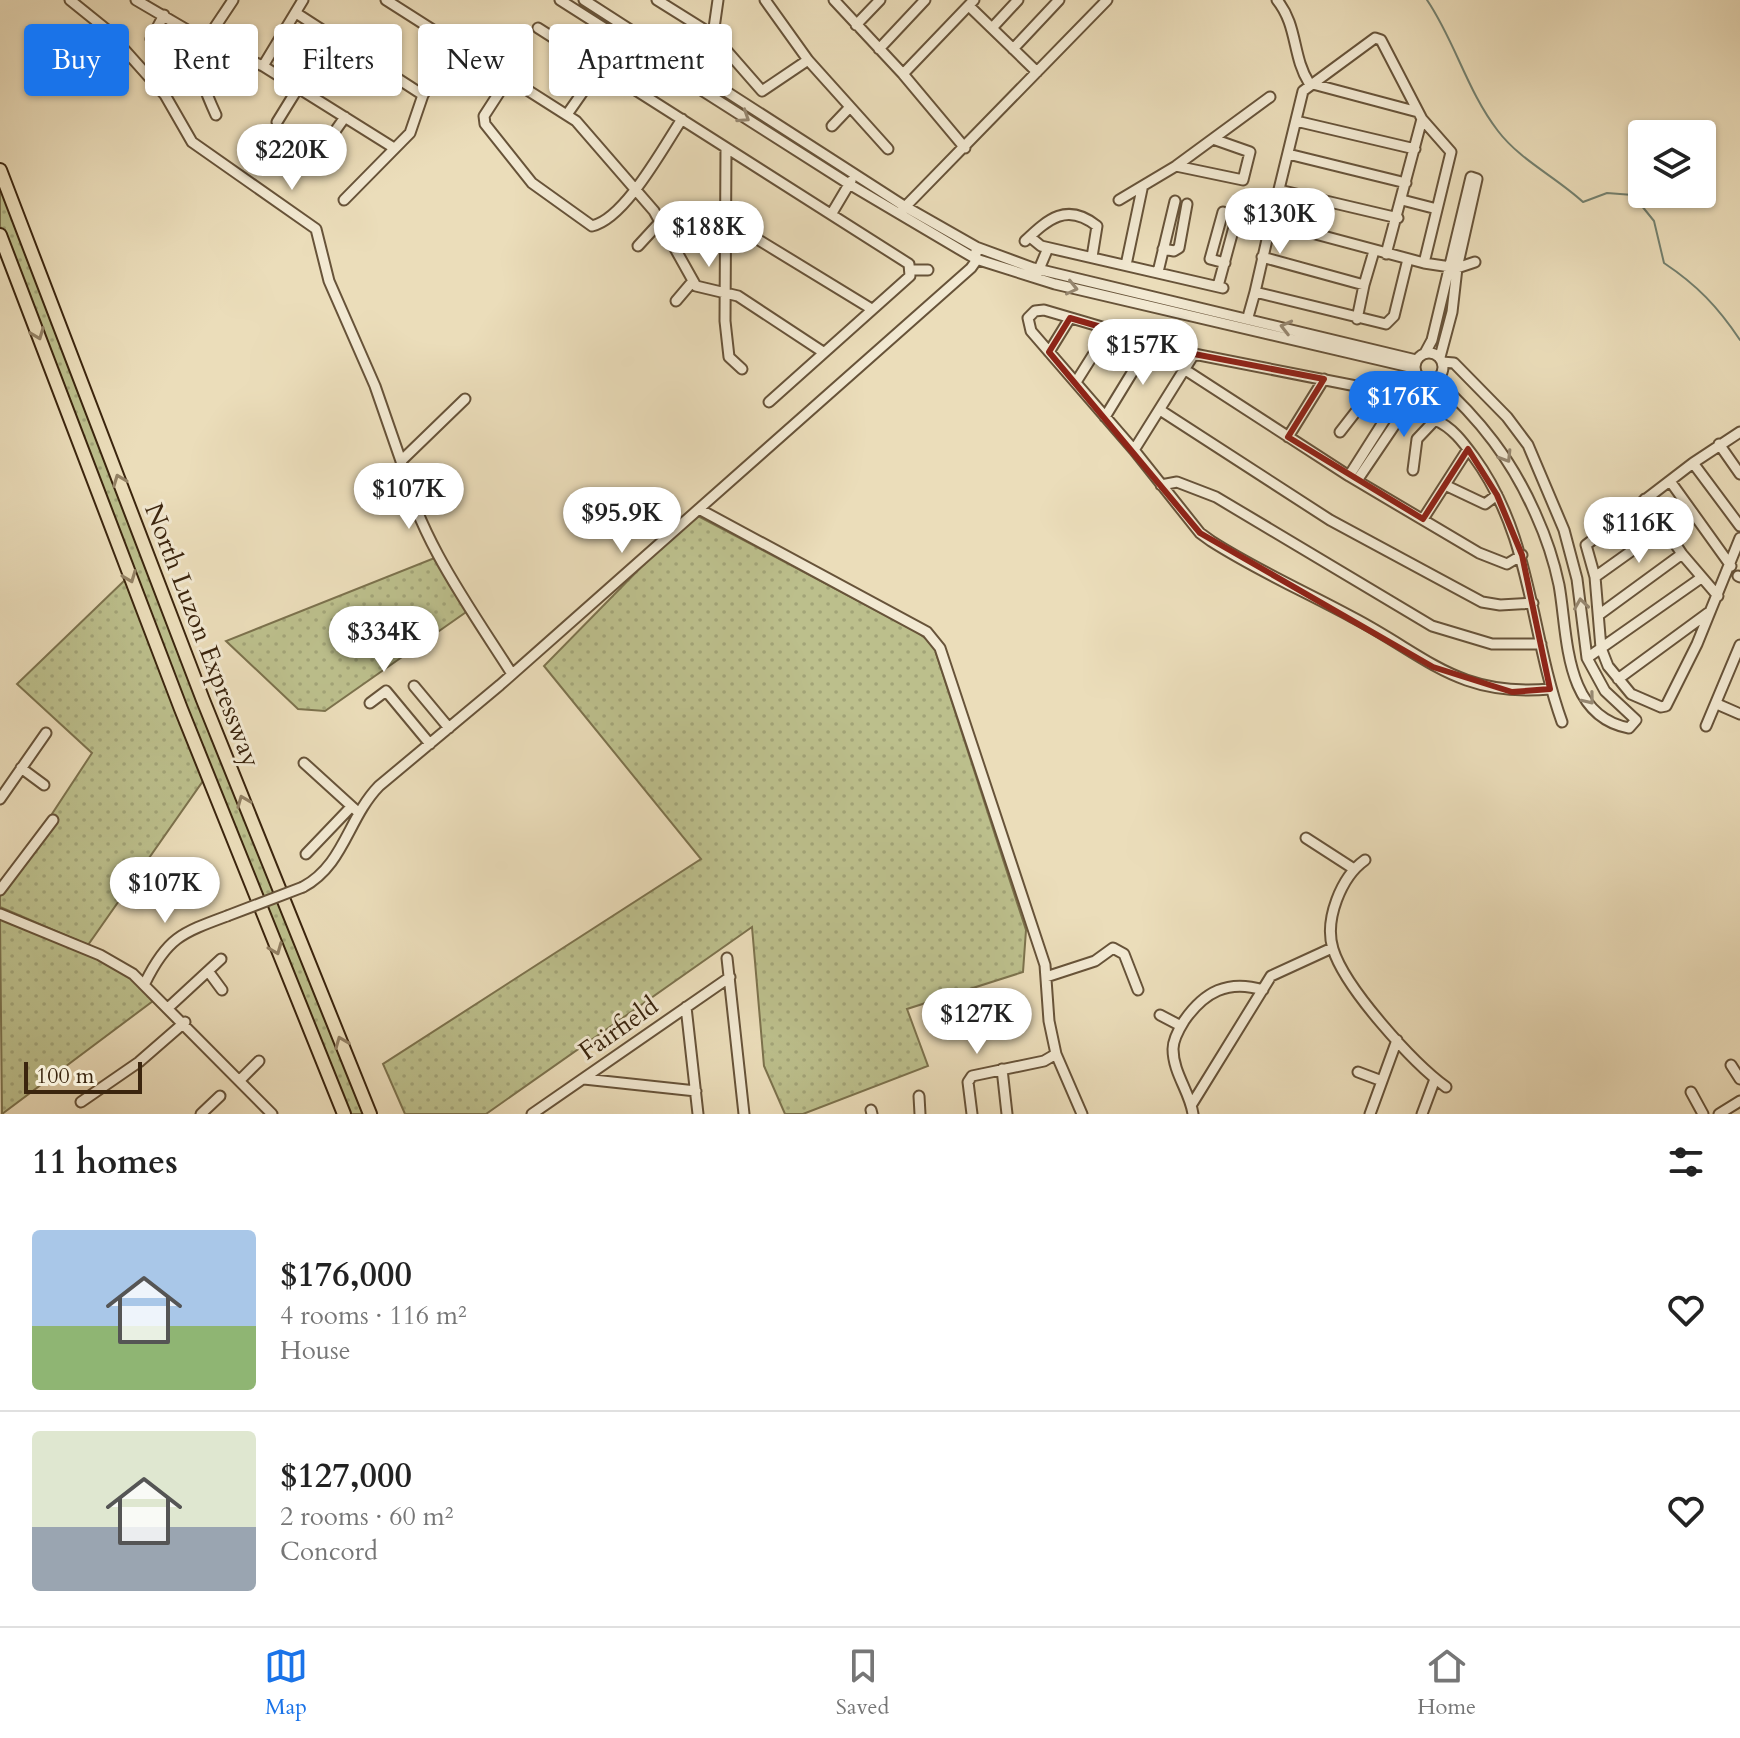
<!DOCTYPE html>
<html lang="en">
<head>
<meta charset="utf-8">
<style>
	:root { --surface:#fff; --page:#f2f2f2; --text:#222; --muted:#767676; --line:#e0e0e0; --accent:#1a73e8 }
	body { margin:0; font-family:Cardo,serif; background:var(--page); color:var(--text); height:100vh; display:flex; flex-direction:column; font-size:30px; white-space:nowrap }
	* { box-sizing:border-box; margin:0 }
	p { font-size:26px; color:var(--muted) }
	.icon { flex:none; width:44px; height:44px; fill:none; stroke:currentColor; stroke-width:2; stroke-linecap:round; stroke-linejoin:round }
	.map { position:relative; height:1114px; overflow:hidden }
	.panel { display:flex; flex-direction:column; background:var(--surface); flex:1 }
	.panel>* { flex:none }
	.hud { position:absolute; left:24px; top:24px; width:800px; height:72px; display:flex; gap:16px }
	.controls { position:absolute; left:1628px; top:120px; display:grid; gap:16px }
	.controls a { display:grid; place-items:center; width:88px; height:88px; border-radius:8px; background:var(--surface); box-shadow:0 2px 6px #0004; font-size:40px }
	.scale { position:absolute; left:24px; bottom:20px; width:118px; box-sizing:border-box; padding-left:8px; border:4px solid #3b250e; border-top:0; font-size:22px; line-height:28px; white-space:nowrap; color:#3b250e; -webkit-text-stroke:6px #f2e9d2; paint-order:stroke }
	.price { position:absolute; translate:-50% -68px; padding:0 18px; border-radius:28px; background:#fff; color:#222; font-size:26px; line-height:52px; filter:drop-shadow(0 2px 4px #0008) }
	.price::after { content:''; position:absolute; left:50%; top:48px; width:24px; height:18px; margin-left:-12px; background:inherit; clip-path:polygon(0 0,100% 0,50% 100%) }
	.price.active { background:var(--accent); color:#fff }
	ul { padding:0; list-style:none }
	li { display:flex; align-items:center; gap:24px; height:200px; padding:0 32px }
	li+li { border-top:2px solid var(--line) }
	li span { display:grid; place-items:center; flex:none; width:224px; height:160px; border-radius:8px; color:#555 }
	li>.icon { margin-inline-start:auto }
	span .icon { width:96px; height:96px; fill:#fffc; stroke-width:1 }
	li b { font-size:34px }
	h2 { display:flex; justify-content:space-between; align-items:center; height:96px; padding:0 32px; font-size:34px }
	.tag { padding:0 28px; border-radius:8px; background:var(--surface); box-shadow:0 2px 6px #0004; font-size:28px; line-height:72px }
	.tag.active { background:var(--accent); color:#fff }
	.tab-bar { display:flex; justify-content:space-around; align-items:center; height:112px; border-top:2px solid var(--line); background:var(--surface); font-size:22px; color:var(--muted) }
	.tab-bar a { display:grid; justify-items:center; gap:4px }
	.tab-bar .active { color:var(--accent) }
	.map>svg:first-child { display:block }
	.grass { fill:url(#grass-dots); stroke:#7c724d; stroke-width:2 }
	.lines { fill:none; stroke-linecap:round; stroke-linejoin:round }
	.stream { stroke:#73806f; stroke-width:2 }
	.minor-casing { stroke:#675339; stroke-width:13 }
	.highway-casing { stroke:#3b250e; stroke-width:16 }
	.minor { stroke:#f2e9d2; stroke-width:9 }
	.highway { stroke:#ebddba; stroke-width:12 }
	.minor-bridge-casing { stroke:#675339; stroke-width:13; stroke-linecap:butt }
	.minor-bridge { stroke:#f2e9d2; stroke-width:9 }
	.oneway { stroke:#968770 }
	.oneway2 { stroke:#938164 }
	.marked { fill:none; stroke:#8f2418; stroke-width:6; stroke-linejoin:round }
	.labels { text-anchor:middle; stroke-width:6; stroke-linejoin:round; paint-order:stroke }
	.street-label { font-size:26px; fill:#3b250e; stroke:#f2e9d2 }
</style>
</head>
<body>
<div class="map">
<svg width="1740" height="1114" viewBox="0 0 1740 1114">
	<defs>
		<pattern id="grass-dots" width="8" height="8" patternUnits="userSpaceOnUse" patternTransform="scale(2)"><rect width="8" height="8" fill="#bcbf8c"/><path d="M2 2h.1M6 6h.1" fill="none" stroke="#a2a478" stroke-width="1.8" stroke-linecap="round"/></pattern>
	</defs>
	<rect width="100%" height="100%" fill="#ebddba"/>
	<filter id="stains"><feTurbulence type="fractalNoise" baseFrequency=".0025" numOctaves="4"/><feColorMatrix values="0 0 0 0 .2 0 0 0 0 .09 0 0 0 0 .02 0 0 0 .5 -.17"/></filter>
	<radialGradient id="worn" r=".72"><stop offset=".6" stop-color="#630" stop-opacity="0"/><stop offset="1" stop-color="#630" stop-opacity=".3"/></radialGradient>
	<path class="grass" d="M0,183L270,882L364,1114H348L256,891L0,226Z
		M698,516L917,632L933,644L1026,930L1023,972L907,1009L928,1066L803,1114H785L764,1066L752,927L486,1114H405L383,1064L701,859L544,666L655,553Z
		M437,557L469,610L325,711L298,709L226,641Z
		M127,578L205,778L88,945L0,907V893L92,753L17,684Z
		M0,918L115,966L157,998L2,1114Z"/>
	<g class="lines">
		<path class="stream" d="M1427,0C1455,41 1467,91 1498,131C1520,160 1556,177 1583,202L1607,193L1633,195L1654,221L1664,263C1697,285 1718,307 1740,340"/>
		<defs>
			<path id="minor" d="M70,0L106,29L165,95L192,142L316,229L329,281L375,386L401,461
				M136,0L206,41L263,66L394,148
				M386,0L576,121L654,211L696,286L738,296L823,352
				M560,0L849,184L976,259L1055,284L1414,368
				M584,0L904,206L976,247L1033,268L1416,360
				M657,0L713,35L762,91L808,60
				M765,0L808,60L888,149
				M834,0L903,74
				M1277,0C1298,26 1292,56 1309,83L1418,112
				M969,6L1037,72
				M296,13L423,95
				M856,25L880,0
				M538,28L909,264L910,276L769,402
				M992,28L1018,0
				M713,35L718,0
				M151,39L164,15
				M879,49L925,0
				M1013,49L1059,0
				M263,66L303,0
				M508,79L484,116L485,124L532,183L592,226C625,219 664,146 682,119
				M568,113L601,66
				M216,115C188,54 198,54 233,0
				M1296,121L1415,149
				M277,122L298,88
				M832,126L850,107
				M326,144L345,117
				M726,148L725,321L729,357L742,369
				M965,148L903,74L974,0
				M1288,154L1406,183
				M1176,166L1243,180L1250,152L1213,139
				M1279,190L1398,218
				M344,200L410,133L423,95L455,47
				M1119,200L1176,166L1270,97
				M1402,200L1437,209
				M901,211L1107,0
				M1223,212L1210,259L1225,263
				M832,213L851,181
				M726,220L870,308
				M1271,222L1303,91L1375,38L1381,40L1422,119L1451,152L1424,263
				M1030,237L1041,246L1223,288
				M1025,241C1048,219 1067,202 1097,226L1092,257
				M638,246L661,221
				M1163,249L1174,251L1179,248L1187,204
				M1386,254L1422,119
				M1262,257L1364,285L1374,251
				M1408,259L1394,316L1386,324L1255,292L1271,222L1424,263L1457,268L1475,262
				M1126,265L1142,189
				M911,270H928
				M1158,272L1175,201
				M1037,274L1048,248
				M1218,286L1237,216
				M676,301L693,281
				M1248,317L1255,292
				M1357,319L1364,285
				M1049,352L1070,318
				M1415 367a14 14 0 1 1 28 0a14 14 0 1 1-28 0Z
				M1425,353L1432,340L1471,177L1477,179L1457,268L1452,312L1440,357
				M1187,371L1349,476L1479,553L1507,564L1522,555
				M1435,379C1480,419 1512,460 1536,515C1546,537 1554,561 1559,585C1568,634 1563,716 1629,728L1636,720L1605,691L1587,658L1577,579L1564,530L1528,445L1507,417L1454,363L1442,362
				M1076,382L1110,328
				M465,399L401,461C418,537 470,608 512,674
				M1160,410L1330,520L1482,602L1500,605L1533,603
				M1105,417L1152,340
				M1340,432L1361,405L1363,394L1356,386L1194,354L1044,310L1035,311L1028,318L1031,331L1134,450L1200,533L1211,541C1256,570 1306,592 1352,617C1427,656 1457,697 1550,689
				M1288,437L1324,379
				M1719,444L1740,474
				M1134,450L1194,354
				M1693,463L1740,526
				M1413,470L1417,439L1435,420C1452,427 1463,442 1474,457C1532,536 1530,633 1562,722
				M1349,476L1415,372
				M1358,479L1425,380
				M1670,481L1731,566
				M1161,485L1177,482L1216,497L1432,626L1492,644H1541
				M1447,486L1485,504L1497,495
				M1645,499L1682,554L1718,596
				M699,509L927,632L940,648L1045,965L1049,1021L1056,1054L1082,1114
				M1423,519L1468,449
				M1586,545L1595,577L1601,648L1608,666L1631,694L1661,707L1666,706L1697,644L1740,538
				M1586,545L1693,463L1740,432
				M1738,576L1740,577
				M1595,577L1665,527
				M1600,614L1682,554
				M1587,658L1701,578
				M1618,679L1708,613
				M414,686L449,728
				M370,703L386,691L430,744
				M1717,704L1740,714
				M1706,726L1740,645
				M304,763L359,813
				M21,768L44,785
				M0,799L46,733
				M1306,838L1354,869
				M306,854L351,807
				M1365,860C1341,877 1324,920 1333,949C1345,988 1413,1063 1446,1087
				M303,887C344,865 348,818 379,786L500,685L971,268L976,261V247
				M0,890L53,820
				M0,914L100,955L133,974L272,1114
				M727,958L744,1114
				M208,971L222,990
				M1046,977L1095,961L1113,948L1124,954L1138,990
				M145,983C167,938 181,933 227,916
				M169,1007L221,959
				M686,1007L698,1114
				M1160,1015L1181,1026
				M1731,1065L1740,1079
				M1002,1069L1007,1114
				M1358,1072L1382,1081
				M584,1079L696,1091
				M240,1080L259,1061
				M1691,1092L1703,1114
				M919,1096L920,1114
				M81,1102L139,1062L185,1022
				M1192,1104L1271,976L1332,948
				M871,1110L872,1114
				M201,1114L220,1096
				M532,1114L730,977
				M972,1114L968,1082L972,1076L1044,1061L1056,1054
				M1193,1114C1190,1092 1173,1073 1173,1049C1173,1039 1179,1029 1184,1021C1204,992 1228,979 1263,990
				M1370,1114L1397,1040
				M1422,1114L1435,1079
				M1719,1114L1740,1101"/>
			<path id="highway" d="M0,170L203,700L370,1114
				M0,235L181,709L344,1114"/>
		</defs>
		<use href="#minor" class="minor-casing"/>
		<use href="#highway" class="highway-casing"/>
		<use href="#minor" class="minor"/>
		<use href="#highway" class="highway"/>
		<defs>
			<path id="minor-bridge" d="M227,916L303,887"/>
		</defs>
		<use href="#minor-bridge" class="minor-bridge-casing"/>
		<use href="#minor-bridge" class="minor-bridge"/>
	</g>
	<defs><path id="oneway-chevron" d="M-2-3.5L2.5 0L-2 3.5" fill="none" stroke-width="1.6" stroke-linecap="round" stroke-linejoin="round" transform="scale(2)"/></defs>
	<g class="oneway">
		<use href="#oneway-chevron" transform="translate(744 117) rotate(33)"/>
		<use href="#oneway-chevron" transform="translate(1072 288) rotate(13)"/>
		<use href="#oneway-chevron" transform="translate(1286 327) rotate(-166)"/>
		<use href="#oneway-chevron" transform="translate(1506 457) rotate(58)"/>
		<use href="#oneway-chevron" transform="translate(1581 604) rotate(-98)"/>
		<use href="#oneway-chevron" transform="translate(1589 699) rotate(51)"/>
	</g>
	<g class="oneway2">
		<use href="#oneway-chevron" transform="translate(38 334) rotate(69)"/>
		<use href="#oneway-chevron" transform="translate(119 480) rotate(-111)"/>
		<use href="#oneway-chevron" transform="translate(130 577) rotate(69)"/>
		<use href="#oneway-chevron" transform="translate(243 801) rotate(-112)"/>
		<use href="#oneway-chevron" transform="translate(276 949) rotate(68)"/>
		<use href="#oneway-chevron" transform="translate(341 1042) rotate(-112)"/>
	</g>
	<path class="marked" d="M1070,318L1194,354L1324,379L1288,437L1423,519L1468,449L1497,495L1522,555L1550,689L1512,692L1433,667L1200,533L1049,352Z"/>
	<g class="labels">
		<g class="street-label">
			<text transform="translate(203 635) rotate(69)" y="9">North Luzon Expressway</text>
			<text transform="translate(618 1028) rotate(-35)" y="9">Fairfield</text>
		</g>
	</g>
	<rect width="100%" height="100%" filter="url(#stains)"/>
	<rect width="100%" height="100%" fill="url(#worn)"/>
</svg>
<div class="controls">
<a><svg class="icon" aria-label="layers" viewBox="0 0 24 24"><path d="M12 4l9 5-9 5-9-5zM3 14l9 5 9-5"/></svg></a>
</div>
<div class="scale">100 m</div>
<b class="price" style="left:292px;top:192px">$220K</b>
<b class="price" style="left:1280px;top:256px">$130K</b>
<b class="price" style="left:709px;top:269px">$188K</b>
<b class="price" style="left:1143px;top:387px">$157K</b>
<b class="price active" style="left:1404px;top:439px">$176K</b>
<b class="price" style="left:409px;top:531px">$107K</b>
<b class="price" style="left:622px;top:555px">$95.9K</b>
<b class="price" style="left:1639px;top:565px">$116K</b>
<b class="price" style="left:384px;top:674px">$334K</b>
<b class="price" style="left:165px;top:925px">$107K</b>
<b class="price" style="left:977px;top:1056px">$127K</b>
<div class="hud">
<a class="tag active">Buy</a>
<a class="tag">Rent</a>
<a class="tag">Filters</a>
<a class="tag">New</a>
<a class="tag">Apartment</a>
</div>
</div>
<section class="panel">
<h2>11 homes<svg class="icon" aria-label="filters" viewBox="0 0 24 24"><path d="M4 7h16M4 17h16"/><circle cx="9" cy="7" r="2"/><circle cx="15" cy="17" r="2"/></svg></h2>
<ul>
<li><span style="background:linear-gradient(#a9c7e8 60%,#8fb573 0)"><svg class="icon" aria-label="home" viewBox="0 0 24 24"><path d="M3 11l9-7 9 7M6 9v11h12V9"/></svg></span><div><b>$176,000</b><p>4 rooms · 116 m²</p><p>House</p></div><svg class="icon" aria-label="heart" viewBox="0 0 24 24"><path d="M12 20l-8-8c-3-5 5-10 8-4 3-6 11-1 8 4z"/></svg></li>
<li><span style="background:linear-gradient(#dfe7d0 60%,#9aa5b1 0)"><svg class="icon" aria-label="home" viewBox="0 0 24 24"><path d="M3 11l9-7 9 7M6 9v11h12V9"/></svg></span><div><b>$127,000</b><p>2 rooms · 60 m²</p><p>Concord</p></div><svg class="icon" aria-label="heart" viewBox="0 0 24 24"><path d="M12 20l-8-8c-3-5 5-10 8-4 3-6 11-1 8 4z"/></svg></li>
</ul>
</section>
<nav class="tab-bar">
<a class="active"><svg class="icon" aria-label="map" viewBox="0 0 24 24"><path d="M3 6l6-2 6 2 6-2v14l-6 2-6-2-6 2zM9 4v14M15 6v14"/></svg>Map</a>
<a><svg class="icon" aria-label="saved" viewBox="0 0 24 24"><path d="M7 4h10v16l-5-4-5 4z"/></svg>Saved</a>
<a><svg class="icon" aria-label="home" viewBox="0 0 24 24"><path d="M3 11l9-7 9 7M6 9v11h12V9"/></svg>Home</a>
</nav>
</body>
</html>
